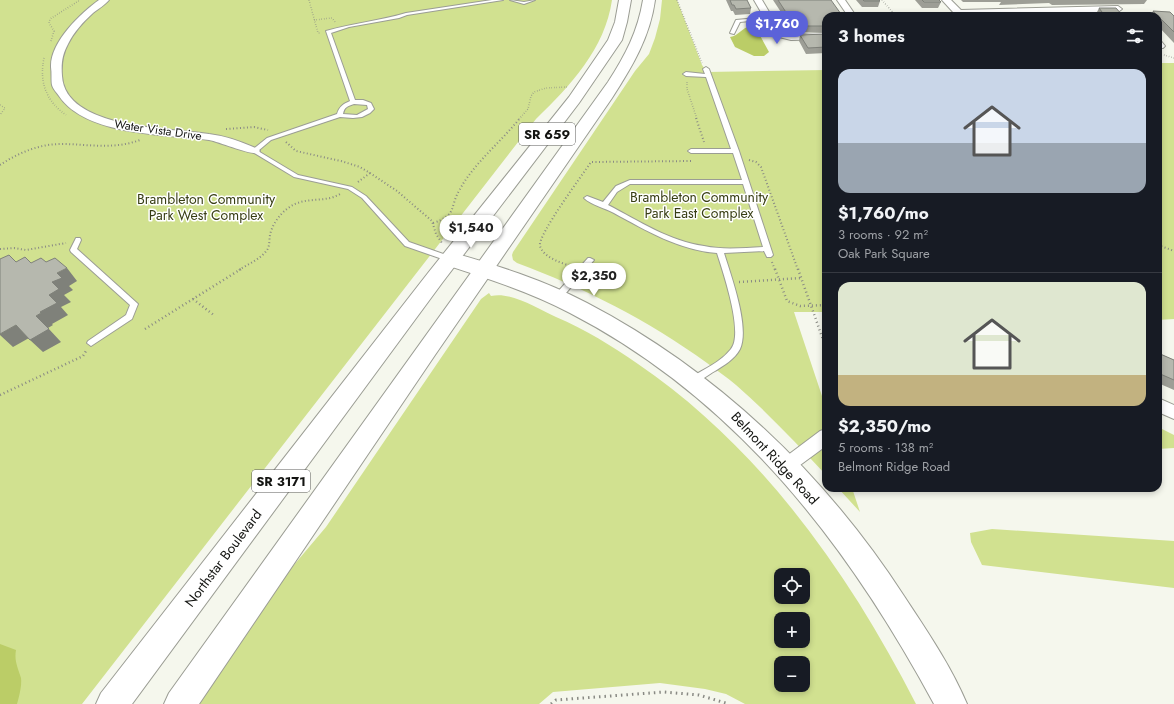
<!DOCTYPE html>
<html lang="en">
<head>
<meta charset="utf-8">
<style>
	:root { --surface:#171b24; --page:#242831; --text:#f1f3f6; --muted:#9ea1a6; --line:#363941; --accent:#5b62d9 }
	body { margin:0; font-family:Jost,sans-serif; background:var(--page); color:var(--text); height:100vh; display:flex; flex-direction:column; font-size:15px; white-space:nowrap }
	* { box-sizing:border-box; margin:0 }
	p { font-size:13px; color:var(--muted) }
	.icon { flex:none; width:22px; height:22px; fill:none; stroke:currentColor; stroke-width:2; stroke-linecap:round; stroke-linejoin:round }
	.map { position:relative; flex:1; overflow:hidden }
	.panel { position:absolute; left:822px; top:12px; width:340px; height:480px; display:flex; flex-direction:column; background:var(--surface); border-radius:12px; box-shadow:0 2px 6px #0003 }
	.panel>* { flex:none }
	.buttons { position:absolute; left:774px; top:568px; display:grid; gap:8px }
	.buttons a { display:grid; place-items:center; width:36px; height:36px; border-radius:8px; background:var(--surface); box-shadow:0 2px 6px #0003; font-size:20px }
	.price { position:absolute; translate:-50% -34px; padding:0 9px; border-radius:14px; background:#fff; color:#222; font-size:13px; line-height:26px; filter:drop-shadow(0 1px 2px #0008) }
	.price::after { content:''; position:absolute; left:50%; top:24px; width:12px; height:9px; margin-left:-6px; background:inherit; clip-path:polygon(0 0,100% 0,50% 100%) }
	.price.current { background:var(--accent); color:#fff }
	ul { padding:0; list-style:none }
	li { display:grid; align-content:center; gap:8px; height:212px; padding:0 16px }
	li+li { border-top:1px solid var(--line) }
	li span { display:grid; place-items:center; height:124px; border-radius:12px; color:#555 }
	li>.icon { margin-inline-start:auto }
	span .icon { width:72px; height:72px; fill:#fffc; stroke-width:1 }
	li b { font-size:17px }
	h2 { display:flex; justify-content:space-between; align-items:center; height:48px; padding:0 16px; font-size:17px }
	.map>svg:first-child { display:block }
	.green { fill:#d1e190; fill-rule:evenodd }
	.water { fill:#bbcd67 }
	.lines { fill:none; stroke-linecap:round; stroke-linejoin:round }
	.service-casing { stroke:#9b9d94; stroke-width:2 }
	.minor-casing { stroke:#9b9d94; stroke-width:2 }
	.secondary-casing { stroke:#9b9d94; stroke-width:2 }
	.primary-casing { stroke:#9b9d94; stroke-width:2 }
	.path-far3 { stroke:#898a84; stroke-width:1.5; stroke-dasharray:0.5 2; stroke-linecap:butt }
	.path-far2 { stroke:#898a84; stroke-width:2; stroke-dasharray:1 2.5; stroke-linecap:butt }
	.path-far1 { stroke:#898a84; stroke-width:2.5; stroke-dasharray:1 3; stroke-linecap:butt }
	.path { stroke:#898a84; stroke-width:3; stroke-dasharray:1.5 4; stroke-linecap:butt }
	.service { fill:#fff; fill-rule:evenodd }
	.minor { fill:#fff; fill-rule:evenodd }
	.secondary { fill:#fff; fill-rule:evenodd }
	.primary { fill:#fff; fill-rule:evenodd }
	.wall { fill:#9d9e96 }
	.shaded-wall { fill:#7f817a }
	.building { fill:#b6b8ae; stroke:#7f817a }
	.labels { text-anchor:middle; stroke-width:3; stroke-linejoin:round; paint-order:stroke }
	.far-street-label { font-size:12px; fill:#131411; stroke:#fff }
	.shield { fill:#fff; stroke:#5a5a58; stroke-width:1 }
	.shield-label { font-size:13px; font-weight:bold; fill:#131411 }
	.park-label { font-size:14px; fill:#383e14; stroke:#fff }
	.street-label { font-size:14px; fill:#131411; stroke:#fff }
</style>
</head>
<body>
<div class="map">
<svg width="1174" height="704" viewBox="0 0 1174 704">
	<rect width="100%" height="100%" fill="#f5f7ed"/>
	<path class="green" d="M0,0H612C605,49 570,86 536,119L82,704H0Z
		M662,0H677L702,65L707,72L826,70V312H794L826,408V475C797,444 768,413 736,385C727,377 716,370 707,363C648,320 584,288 517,263L513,260L512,255L513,252L635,71L649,54L655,38L660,19Z
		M1158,63H1174V319L1158,320Z
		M489,293L491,296C511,291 538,309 556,317C585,329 612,346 638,364C761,448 849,573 916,704H745L726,694L705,689L660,683L553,692L539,704H194L277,585L326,527L481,299ZM781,575H803V597H781ZM781,619H803V641H781ZM781,663H803V685H781Z
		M1158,427L1174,435V448L1158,449Z
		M838,488H852L860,512Z
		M992,529L1174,541V588L982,565L971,542L970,533Z"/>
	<path class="water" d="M751,26L757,30L769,52L764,56H754L735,47L730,37C739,36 742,27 751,26Z
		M0,644L16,650C14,661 18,668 21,678C22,686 19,697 17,704H0Z"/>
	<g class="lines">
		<defs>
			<path id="service" d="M492,0H503L407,15L399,18L349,27L331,33L355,100H363L371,103L374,109L370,113L362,117L353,118L340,117L271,140L258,151L298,175L352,187L366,196L409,242L452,257L454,259L452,261H448L405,246L362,198L348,189L294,177L251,151L267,138L337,114C339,107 343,104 350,101L326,31C353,23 380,21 406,13ZM354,104L367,105L368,109L357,115L343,114C344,107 348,106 354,104Z
				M510,0L524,2L535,0L524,4Z
				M768,17L770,18V19L740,22L734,34L730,33L736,20Z
				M706,67L709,69L739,151L773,255L771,257H767L764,251L724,253C731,276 750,327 740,349C735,359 723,366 715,371C708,375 701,381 693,383L690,382L689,380L690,378C704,369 721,362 731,349C744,333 723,272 717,253C679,250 647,231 614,213C605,208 591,205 584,198L587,196L603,202L616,186L630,180H742L733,153H691L688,151L691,149H731L706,77L686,76L683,74L686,72L705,74L703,69ZM630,184H743L763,247C743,248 723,250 704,246C669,241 639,221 608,205L617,192Z
				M76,238H80L81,240L77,249L138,304L132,319L91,346L87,343L88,341L126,315L130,305L71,252L70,250Z
				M588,258H590L594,260L560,300H554L553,298L554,296Z"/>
			<path id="minor" d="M99,0H109C105,5 98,9 93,13C83,22 74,32 68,44C62,55 61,64 62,76C65,129 170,128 209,134C226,136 242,142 258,149L260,151L258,153C250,155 220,142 209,140C165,134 86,136 59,96C57,93 53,89 52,85C51,80 52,73 51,67C50,42 81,13 99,0Z
				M754,0H762L781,32L791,34L826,33V39L791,40L775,36Z
				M837,0H845L856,16H848Z
				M942,0H951L961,10L1118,6L1122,9L1118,12L947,16L953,12Z
				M1158,40L1161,41L1165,46L1163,48H1158Z
				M1158,398L1174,405V419L1158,412Z
				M826,429V446L792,471L786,474L780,471L777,466L780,461L820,431Z"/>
			<path id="secondary" d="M450,252C496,265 544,280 587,303C717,371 825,474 904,596C927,631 951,666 967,704H934C847,543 736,399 570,313C530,292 486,278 443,264L440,259L443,254Z"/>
			<path id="primary" d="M619,0H631L627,22L622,40L579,103L442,283L132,704H96L101,693L428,273L569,97L608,40L615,22Z
				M643,0H655C650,37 632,67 612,98L435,355L199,704H164L169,693L608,82C625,56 638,31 643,0Z"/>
		</defs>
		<use href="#service" class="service-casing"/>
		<use href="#minor" class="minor-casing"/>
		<use href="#secondary" class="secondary-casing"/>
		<use href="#primary" class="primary-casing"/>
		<path class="path-far3" d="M309,0L318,33H321
			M677,0L702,63
			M882,0L896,16
			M314,20L332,18L335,22
			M51,41L54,31L49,23L50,19L80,0
			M1164,55L1174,58
			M44,58C39,82 46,101 66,115
			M687,82V89L697,119
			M0,105L5,108L0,115
			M519,119L528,109L531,96L534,92L546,88L567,87"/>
		<path class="path-far2" d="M696,118L704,142
			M226,129L254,127L268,130
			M286,142L296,151L341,161L360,167L370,173L397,191L432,221L436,234L442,243
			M749,160L756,162L761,167L798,270
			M0,165C18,153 39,144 61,144C88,144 113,150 140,140
			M358,182L370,173
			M433,223C458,215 449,207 460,189C475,162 501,142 520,118
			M1158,245L1174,251
			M0,249L14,248L26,250L66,243
			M772,262L775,270
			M568,268L570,266C560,262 544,258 540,246C537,236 583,174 591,162L693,161
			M239,270C248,264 261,259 267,250C270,246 269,240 270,235C272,225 279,215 287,209C304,195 323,204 340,194"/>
		<path class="path-far1" d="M775,269L787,301L800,306L826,305
			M798,269L826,348
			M739,282L801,278
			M193,299L215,316
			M145,329L241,269
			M0,395L83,356L86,351"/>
		<path class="path" d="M551,704L556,700L664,692L699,695L729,704"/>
		<use href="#service" class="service"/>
		<use href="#minor" class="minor"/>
		<use href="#secondary" class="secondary"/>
		<use href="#primary" class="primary"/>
	</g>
	<path class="wall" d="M726,0H747L751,8L750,14L735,15L733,11H731Z
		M773,0H831L826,16V32H794Z
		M856,0H879L880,1L878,7H862Z
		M915,0H939L941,2L938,8H922Z
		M961,0H1147L1144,4L1052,5L1049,3L999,5L1001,2H963Z
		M1099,8L1123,16H1097L1096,14Z
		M1153,11L1174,16V43L1158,26V16H1150Z
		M826,34V53L806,54L799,41L800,35Z
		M1158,353L1174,360V390L1158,383Z"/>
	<path class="shaded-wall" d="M67,268L77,281L69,286L73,290L64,295L71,302L61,307L68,315L52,324L40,312L49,295L52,282L57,273Z
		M41,313L53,325L48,328L61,342L43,352L30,340L36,316Z
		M16,325L29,338L13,347L0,335V334Z"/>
	<path class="building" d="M730,0H747L751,8L736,9L734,5H732Z
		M778,0H831L841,14H845L846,16H826V26H795Z
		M863,0H879L880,1H864Z
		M922,0H939L941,2H924Z
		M1099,8H1116L1123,16H1105Z
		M1153,11L1170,12L1174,16V32Z
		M970,14L974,16H966Z
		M826,34V47L808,48L800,35Z
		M9,255L16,262L25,257L31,263L41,258L46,262L55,258L67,268L57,273L62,278L52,282L59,289L49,295L57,303L40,312L41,313L36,316L49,329L30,340L16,325L0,334V259Z
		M1158,353L1174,360V380L1158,373Z"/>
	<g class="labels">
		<g class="far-street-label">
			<text transform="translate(158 130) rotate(8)" y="4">Water Vista Drive</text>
		</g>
		<g class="shield">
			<rect x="519" y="123" width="56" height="22" rx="3"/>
			<rect x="252" y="470" width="58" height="22" rx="3"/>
		</g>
		<g class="shield-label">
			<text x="547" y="139">SR 659</text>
			<text x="281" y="486">SR 3171</text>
		</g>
		<g class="park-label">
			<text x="699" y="202">Brambleton Community<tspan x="699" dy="16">Park East Complex</tspan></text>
			<text x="206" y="204">Brambleton Community<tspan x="206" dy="16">Park West Complex</tspan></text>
		</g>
		<g class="street-label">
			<text transform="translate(775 458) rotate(47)" y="5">Belmont Ridge Road</text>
			<text transform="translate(223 558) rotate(-53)" y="5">Northstar Boulevard</text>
		</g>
	</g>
</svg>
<div class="buttons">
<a><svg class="icon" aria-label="locate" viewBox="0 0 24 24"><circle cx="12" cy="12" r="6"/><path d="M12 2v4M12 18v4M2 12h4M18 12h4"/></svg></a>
<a>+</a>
<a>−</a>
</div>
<b class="price current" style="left:777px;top:45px">$1,760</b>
<b class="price" style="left:471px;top:249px">$1,540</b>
<b class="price" style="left:594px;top:297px">$2,350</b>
<section class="panel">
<h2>3 homes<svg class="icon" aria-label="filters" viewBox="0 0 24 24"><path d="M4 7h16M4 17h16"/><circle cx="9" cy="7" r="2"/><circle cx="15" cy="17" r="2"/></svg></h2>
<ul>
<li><span style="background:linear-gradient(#c9d6e8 60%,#9aa5b1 0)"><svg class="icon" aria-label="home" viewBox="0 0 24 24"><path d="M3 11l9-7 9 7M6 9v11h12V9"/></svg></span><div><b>$1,760/mo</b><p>3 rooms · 92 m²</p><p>Oak Park Square</p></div></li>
<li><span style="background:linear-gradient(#dfe7d0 75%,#c2b280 0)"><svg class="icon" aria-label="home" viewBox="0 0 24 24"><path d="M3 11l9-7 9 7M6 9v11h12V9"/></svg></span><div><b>$2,350/mo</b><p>5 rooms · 138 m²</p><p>Belmont Ridge Road</p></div></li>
</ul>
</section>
</div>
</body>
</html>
